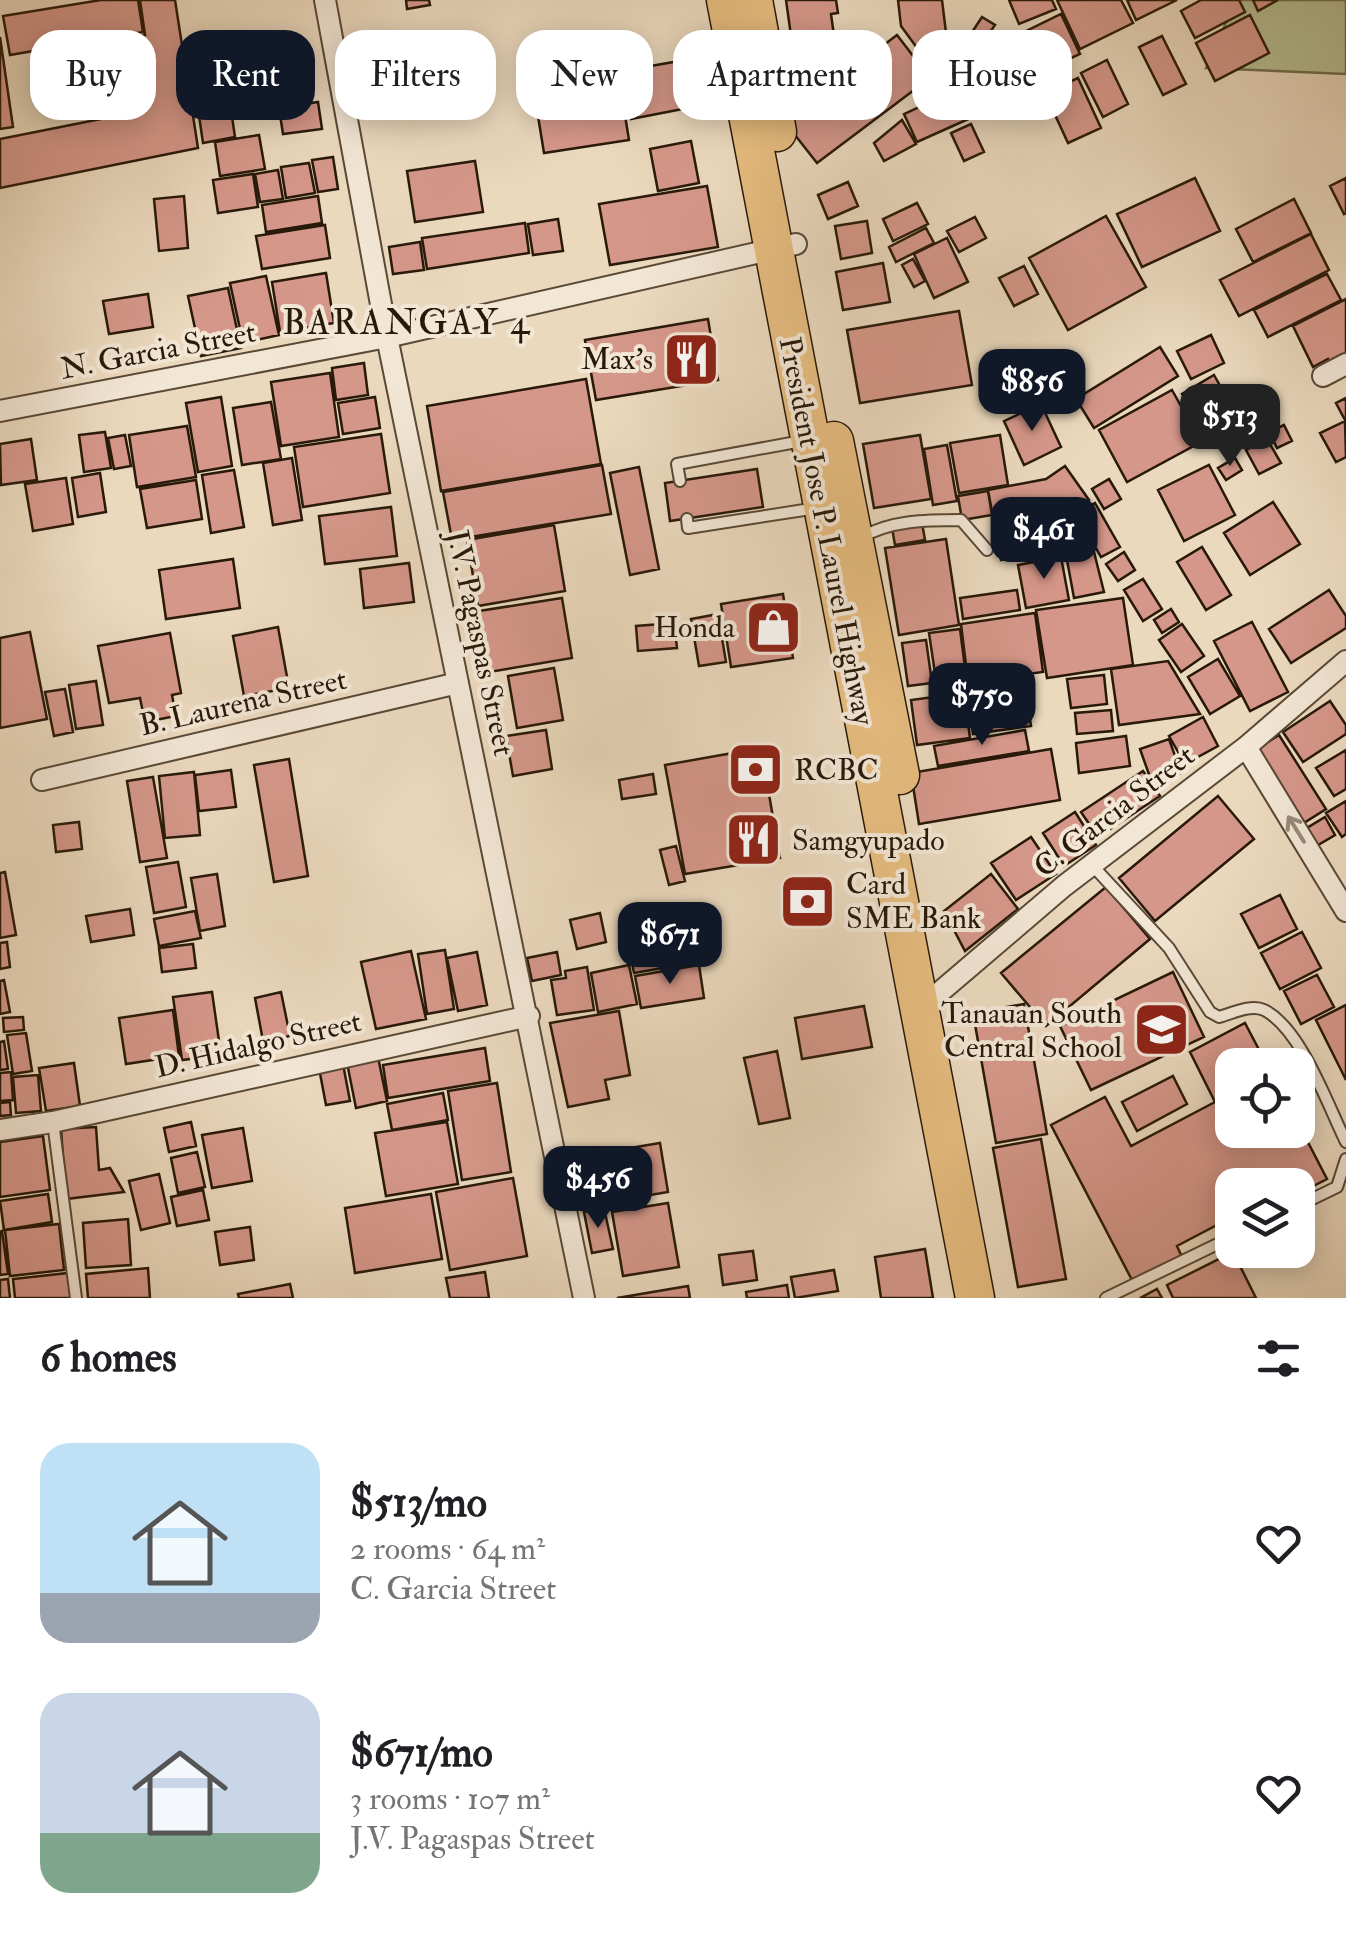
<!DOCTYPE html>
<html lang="en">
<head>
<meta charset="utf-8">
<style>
	:root { --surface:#fff; --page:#f2f2f2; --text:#202124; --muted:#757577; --accent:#111827 }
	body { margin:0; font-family:"IM FELL Double Pica",serif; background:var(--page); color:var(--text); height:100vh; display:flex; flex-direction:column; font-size:38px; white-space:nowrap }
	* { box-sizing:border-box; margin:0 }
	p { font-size:32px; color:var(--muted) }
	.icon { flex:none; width:55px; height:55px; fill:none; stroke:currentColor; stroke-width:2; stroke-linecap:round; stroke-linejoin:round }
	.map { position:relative; height:1298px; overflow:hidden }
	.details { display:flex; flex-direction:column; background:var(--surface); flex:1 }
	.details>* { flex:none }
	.hud { position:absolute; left:30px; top:30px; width:1288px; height:90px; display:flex; gap:20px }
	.controls { position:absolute; left:1215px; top:1048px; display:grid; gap:20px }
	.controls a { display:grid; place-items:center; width:100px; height:100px; border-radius:20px; background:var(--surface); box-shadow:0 5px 25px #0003; font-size:50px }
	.price { position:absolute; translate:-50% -85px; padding:0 22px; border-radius:20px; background:var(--accent); color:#fff; font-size:32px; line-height:65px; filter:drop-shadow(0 2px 5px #0008) }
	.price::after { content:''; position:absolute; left:50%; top:60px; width:30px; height:22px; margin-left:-15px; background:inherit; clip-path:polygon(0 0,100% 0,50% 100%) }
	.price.active { background:#222; color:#fff }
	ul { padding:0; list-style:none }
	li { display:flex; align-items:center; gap:30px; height:250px; padding:0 40px }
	li span { display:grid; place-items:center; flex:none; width:280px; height:200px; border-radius:30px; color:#555 }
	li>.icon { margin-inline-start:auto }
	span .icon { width:120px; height:120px; fill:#fffc; stroke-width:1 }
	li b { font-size:42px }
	h2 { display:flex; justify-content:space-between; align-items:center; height:120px; padding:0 40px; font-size:42px }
	.pill { padding:0 35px; border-radius:30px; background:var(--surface); box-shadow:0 5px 25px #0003; font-size:35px; line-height:90px }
	.pill.active { background:var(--accent); color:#fff }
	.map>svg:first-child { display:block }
	.green { fill:#b6bf93; stroke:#6f6c4e; stroke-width:2.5 }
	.building { fill:#d5978a; stroke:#281909; stroke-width:2.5 }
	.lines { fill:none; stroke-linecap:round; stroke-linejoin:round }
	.lane-casing { stroke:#594936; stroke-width:14 }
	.street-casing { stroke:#594936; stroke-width:24 }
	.highway-casing { stroke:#281909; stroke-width:41 }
	.lane { stroke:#f2e6d5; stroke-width:10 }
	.street { stroke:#f2e6d5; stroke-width:20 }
	.highway { stroke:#e6bc7f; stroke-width:38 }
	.oneway { stroke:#978a79 }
	.labels { text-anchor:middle; stroke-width:8; stroke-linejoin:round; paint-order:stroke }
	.street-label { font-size:30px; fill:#281909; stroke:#f2e6d5 }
	.poi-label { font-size:30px; fill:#281909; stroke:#f2e6d5; text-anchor:end }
	.quarter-label { font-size:35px; letter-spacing:2.5px; fill:#281909; stroke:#f2e6d5 }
</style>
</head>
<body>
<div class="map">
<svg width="1346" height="1298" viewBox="0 0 1346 1298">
	<rect width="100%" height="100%" fill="#ebd9be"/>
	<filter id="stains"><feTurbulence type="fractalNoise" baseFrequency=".002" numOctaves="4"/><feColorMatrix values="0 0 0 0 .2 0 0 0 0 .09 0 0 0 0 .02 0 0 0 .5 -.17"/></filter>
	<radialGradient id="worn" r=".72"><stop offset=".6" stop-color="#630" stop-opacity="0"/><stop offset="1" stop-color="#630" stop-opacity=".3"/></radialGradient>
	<path class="green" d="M1236,0H1346V74L1206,68Z"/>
	<path class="building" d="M101,0H138L143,32L10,55L3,16Z
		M140,0H175L198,148L0,188V139L131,113L117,40L145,35Z
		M406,0H429L430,5L407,9Z
		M786,0H836L838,13L831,14L835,43L793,50Z
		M898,0H942L948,49L920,52L901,26Z
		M1009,0H1052L1056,9L1019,24Z
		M1057,0H1121L1133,23L1080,49Z
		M1127,0H1177L1136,20Z
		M1201,0H1239L1245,12L1195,38L1181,11Z
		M1253,0H1278L1258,11Z
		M1061,14L1080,54L1037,74L1018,35Z
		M1250,15L1269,53L1215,81L1196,43Z
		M982,17L995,25L973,57L961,49Z
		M897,35L930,78L817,163L784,121Z
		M1162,36L1186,84L1163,95L1139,47Z
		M0,37L13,127L0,129Z
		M1013,44L1029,79L984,100L968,65Z
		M685,60L693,107L631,119L622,71Z
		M1107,60L1128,104L1103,117L1081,73Z
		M1078,78L1101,128L1068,143L1045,93Z
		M959,79L975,116L917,142L904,114L928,103L924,94Z
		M227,83L235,137L203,143L195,88Z
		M318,102L322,129L283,134L279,108Z
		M623,103L629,140L544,153L538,116Z
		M902,120L916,144L884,161L874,143Z
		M971,124L984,152L964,161L951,133Z
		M259,135L265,169L220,176L215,142Z
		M691,141L699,183L658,191L650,149Z
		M333,157L338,189L318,192L312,160Z
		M475,161L483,212L415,222L407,171Z
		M309,163L315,193L286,198L281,167Z
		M278,170L283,199L260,202L255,174Z
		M253,174L258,207L218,213L213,180Z
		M1195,178L1220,231L1142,267L1117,214Z
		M1346,178V213L1344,214L1330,186Z
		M848,182L858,206L828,219L818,195Z
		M707,186L718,247L610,265L599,204Z
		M184,196L188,248L159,251L154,199Z
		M318,196L322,223L266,232L262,205Z
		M1294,199L1311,233L1253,262L1236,229Z
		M917,203L928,224L893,241L883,219Z
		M1106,216L1146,287L1068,330L1029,258Z
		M975,217L986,238L959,252L947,231Z
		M558,219L563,251L533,255L528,224Z
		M867,221L872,253L841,259L835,226Z
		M525,223L529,253L427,269L422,238Z
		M325,225L330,258L262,269L256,236Z
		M926,228L934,243L896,262L889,247Z
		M1311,234L1329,270L1239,316L1220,280Z
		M947,238L968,282L934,298L914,254Z
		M420,242L424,270L393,274L389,247Z
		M913,259L925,281L914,287L902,265Z
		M883,263L890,302L843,310L836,272Z
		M1024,266L1038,294L1014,306L999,278Z
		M326,273L334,323L280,332L272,282Z
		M1327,274L1341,300L1268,337L1254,310Z
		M266,276L279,335L243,343L230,283Z
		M228,288L241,348L201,356L188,296Z
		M148,294L153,327L109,334L103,301Z
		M1346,299V363L1334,369L1328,359L1313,367L1293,326Z
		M959,311L972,385L860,403L847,330Z
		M708,319L718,380L596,400L585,340Z
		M1211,335L1224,363L1191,379L1177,351Z
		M1160,347L1178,376L1094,428L1076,399Z
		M364,363L368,395L336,400L332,368Z
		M330,373L339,437L281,446L271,382Z
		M1214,375L1241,423L1209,441L1182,394Z
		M586,379L601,464L441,491L427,406Z
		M1172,390L1201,442L1127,482L1099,430Z
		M221,397L232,466L198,472L186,403Z
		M375,397L380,428L343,434L338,403Z
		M1346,398V422L1336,403Z
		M271,402L281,459L242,465L233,408Z
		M1041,404L1061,447L1024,465L1004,421Z
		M1345,421L1346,457L1336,462L1320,433Z
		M1284,425L1292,441L1277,448L1269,432Z
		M187,426L196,477L137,487L129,435Z
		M105,432L111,468L84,472L79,435Z
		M381,434L390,493L303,507L294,447Z
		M125,435L131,466L114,469L108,438Z
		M920,435L931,499L874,508L863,444Z
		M1000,435L1008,485L959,493L950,443Z
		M31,439L37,480L1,485L0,444Z
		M1267,439L1281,463L1259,474L1246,450Z
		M947,445L957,501L933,505L924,449Z
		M292,458L302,520L273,525L263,463Z
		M1235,458L1242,470L1226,480L1218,468Z
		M602,465L611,514L452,540L443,492Z
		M1209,465L1235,515L1184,541L1158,490Z
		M1065,466L1089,500L1071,512L1082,538L1059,549L1001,560L988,490L1046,479Z
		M639,467L659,569L630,575L610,473Z
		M757,469L763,507L670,521L665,483Z
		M234,470L244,527L211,533L202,475Z
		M100,473L106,512L78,517L72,478Z
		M66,478L73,524L33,531L25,484Z
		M1109,479L1121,499L1104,509L1092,489Z
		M196,480L202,519L147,528L140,489Z
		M988,491L992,515L962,520L958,496Z
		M1273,502L1300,544L1250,575L1224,533Z
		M1095,503L1120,547L1101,557L1077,514Z
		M391,507L397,556L325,564L319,516Z
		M922,523L925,540L895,545L892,528Z
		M554,525L565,591L478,606L467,540Z
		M946,539L959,625L899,635L885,548Z
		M1092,544L1104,592L1074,598L1065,549Z
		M1202,547L1231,595L1206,610L1177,562Z
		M1124,552L1135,570L1118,581L1106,564Z
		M1061,557L1069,600L1026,608L1018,565Z
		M233,559L240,608L166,619L159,570Z
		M409,563L414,602L364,608L360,569Z
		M1143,579L1162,609L1143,621L1124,590Z
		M1017,590L1020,610L963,619L960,598Z
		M1329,590L1346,616V628L1291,663L1269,629Z
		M783,594L793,658L731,667L721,604Z
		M562,598L572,658L477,674L466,613Z
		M1123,598L1133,665L1047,678L1036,610Z
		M1171,609L1179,622L1162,633L1154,620Z
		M1035,613L1043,672L968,682L961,624Z
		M718,614L726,662L699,666L691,619Z
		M1252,622L1288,692L1250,711L1214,641Z
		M674,623L677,648L638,651L636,626Z
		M1182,624L1204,656L1181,672L1159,640Z
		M278,627L289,688L244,696L233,636Z
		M960,629L967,683L937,687L929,633Z
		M30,632L47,719L0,728V638Z
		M170,633L181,693L172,695L176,716L145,722L140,698L109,703L98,646Z
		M926,640L932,683L908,686L902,643Z
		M1218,659L1240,696L1210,714L1188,677Z
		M1168,661L1200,714L1119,725L1111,669Z
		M554,668L563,720L517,728L508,676Z
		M1104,675L1107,704L1071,708L1067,679Z
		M1024,677L1031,726L973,734L966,685Z
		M96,681L103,725L76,729L69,685Z
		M65,689L73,732L54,736L45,692Z
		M964,693L970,738L917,745L911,700Z
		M1330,701L1346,725V734L1303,762L1283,732Z
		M1111,710L1113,731L1077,734L1075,713Z
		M1203,717L1218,746L1185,764L1169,736Z
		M546,730L552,769L513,776L506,736Z
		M1025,730L1029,751L938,766L934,746Z
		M1279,735L1326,809L1299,826L1252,752Z
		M1126,736L1130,766L1079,773L1076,743Z
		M1169,739L1181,773L1152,783L1140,749Z
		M761,748L780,858L685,874L665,765Z
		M1051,749L1060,800L919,824L911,773Z
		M1346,750V789L1334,796L1316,768Z
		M289,759L308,876L274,882L254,765Z
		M231,770L236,807L199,811L195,775Z
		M1143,771L1160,796L1098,837L1081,812Z
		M194,772L200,835L165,838L159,776Z
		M653,774L656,794L622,799L619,780Z
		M153,777L167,858L140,862L127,781Z
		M1218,796L1254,839L1155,921L1119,878Z
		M1346,801V834L1342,837L1326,813Z
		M1075,812L1096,845L1064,866L1043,833Z
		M1325,817L1335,835L1313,848L1302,831Z
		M79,822L82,849L56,852L53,825Z
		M1031,837L1056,874L1016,900L991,863Z
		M676,846L685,881L669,885L660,850Z
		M178,862L186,907L154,913L146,867Z
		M5,872L16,935L0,938V873Z
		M217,874L225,926L200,931L191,878Z
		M991,874L1018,909L965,951L944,911Z
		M1106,887L1150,939L1046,1026L1001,973Z
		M1280,895L1297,929L1259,948L1241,914Z
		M130,909L134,935L91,942L86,916Z
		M195,911L201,938L159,946L154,919Z
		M600,913L606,942L577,949L570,920Z
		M686,932L691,963L634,973L628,942Z
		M1302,932L1321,968L1280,989L1261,953Z
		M7,942L10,967L0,969V943Z
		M193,944L196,968L162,972L159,948Z
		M445,950L454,1009L427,1014L418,954Z
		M411,951L426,1019L376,1029L361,962Z
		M477,952L487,1005L458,1011L447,958Z
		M557,952L561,975L532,981L527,958Z
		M629,965L637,1004L598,1012L591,973Z
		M699,965L704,998L641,1008L635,976Z
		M587,967L594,1010L557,1015L551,980L566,978L565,971Z
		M1173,972L1204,1037L1091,1090L1060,1026Z
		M1317,975L1334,1007L1301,1024L1284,991Z
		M4,980L10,1012L0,1014V981Z
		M212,992L221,1055L182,1060L173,997Z
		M281,992L290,1036L263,1041L255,998Z
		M1024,1004L1047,1134L996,1143L973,1013Z
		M1346,1005V1080L1316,1020Z
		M864,1006L872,1047L802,1059L795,1018Z
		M173,1010L179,1056L126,1064L119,1018Z
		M619,1011L630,1075L605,1080L609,1099L568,1107L550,1023Z
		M23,1017L24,1030L4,1032L3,1018Z
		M1245,1023L1267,1065H1232V1130H1298V1123L1327,1179L1298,1194V1185H1232V1217L1177,1246L1182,1257L1133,1282L1051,1125L1105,1097L1131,1146L1215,1102L1190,1052Z
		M26,1033L32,1071L13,1074L7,1035Z
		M4,1041L8,1069L0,1070V1042Z
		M485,1048L490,1081L388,1098L383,1065Z
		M777,1051L790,1118L759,1124L744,1058Z
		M378,1057L387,1101L356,1108L347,1063Z
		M74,1063L80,1106L46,1111L39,1068Z
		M343,1064L350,1101L326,1105L319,1068Z
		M11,1072L13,1100L0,1101V1073Z
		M38,1075L41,1111L16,1113L13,1077Z
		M1173,1076L1187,1104L1137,1131L1122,1102Z
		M497,1083L511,1172L462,1180L448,1091Z
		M443,1093L448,1120L392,1130L387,1104Z
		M10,1102L11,1115L0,1116V1103Z
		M191,1122L196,1146L169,1152L164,1128Z
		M447,1122L458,1184L386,1196L375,1133Z
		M96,1127L99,1170L110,1168L124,1192L66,1199L61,1129Z
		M243,1128L252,1181L212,1188L202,1135Z
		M43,1136L50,1190L0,1197V1142Z
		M1041,1139L1066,1279L1018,1287L993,1148Z
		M660,1143L668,1192L614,1201L606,1152Z
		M599,1148L606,1185L579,1190L572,1153Z
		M197,1152L205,1187L178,1193L171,1158Z
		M159,1174L170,1223L141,1230L129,1181Z
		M513,1178L527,1256L450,1270L436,1192Z
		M203,1190L209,1220L177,1226L171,1197Z
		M48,1194L52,1222L4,1230L0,1201Z
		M431,1194L442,1259L355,1273L345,1208Z
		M668,1203L679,1267L623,1276L612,1212Z
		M604,1208L613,1249L592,1253L584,1212Z
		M128,1219L131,1265L86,1268L83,1223Z
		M59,1224L64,1270L10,1276L5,1230Z
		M250,1227L254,1260L220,1265L215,1232Z
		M2,1231L8,1274L0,1275V1232Z
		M925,1249L933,1298H881L875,1257Z
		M753,1251L757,1280L723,1285L719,1255Z
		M1233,1252L1256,1298H1173L1167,1285Z
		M148,1268L150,1298H88L86,1274Z
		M834,1270L838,1291L795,1298L791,1277Z
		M485,1272L489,1298H450L446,1278Z
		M68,1273L71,1298H15L13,1279Z
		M8,1279L10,1298H0V1280Z
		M290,1284L293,1298H239L238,1294Z
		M787,1285L789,1298H747L746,1292Z
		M688,1286L690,1298H617Z
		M1157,1289L1162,1298H1140Z"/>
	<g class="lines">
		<defs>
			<path id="lane" d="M680,481L677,464L802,441
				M687,519L688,528L817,508
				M860,538C891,520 927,520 961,520L987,550
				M1092,865L1169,948L1210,1012L1219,1017C1233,1013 1251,1004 1264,1010C1301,1028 1328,1106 1346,1142
				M53,1122L76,1298
				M1298,1206L1337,1187L1346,1159
				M1106,1298L1232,1237"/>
			<path id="street" d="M325,0L387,337L584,1298
				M1323,376L1346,364
				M0,411L387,337L796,244
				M1246,747L1346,911
				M42,780L458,683
				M920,1009L1064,886L1246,747L1346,661
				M0,1130L53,1122L529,1016"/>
			<path id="highway" d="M726,0L975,1298
				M753,0L777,132
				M834,441L900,775"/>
		</defs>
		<use href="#lane" class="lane-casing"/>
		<use href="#street" class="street-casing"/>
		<use href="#highway" class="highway-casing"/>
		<use href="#lane" class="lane"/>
		<use href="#street" class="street"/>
		<use href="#highway" class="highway"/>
	</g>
	<defs><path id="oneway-shaft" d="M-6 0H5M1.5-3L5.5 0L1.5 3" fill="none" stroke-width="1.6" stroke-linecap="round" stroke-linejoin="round" transform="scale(2.5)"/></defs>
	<use class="oneway" href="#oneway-shaft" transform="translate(1296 829) rotate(-122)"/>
	<defs>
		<symbol id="restaurant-square" viewBox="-11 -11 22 22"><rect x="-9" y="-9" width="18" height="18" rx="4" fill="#8f2418" stroke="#f2e6d5"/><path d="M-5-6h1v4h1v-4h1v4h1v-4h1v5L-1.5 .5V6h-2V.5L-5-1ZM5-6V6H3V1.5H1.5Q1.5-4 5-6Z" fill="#fff"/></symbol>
		<symbol id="shop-square" viewBox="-11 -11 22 22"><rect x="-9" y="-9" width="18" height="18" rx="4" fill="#8f2418" stroke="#f2e6d5"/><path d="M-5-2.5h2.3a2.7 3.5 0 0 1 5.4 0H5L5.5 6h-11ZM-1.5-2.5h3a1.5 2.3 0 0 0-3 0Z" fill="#fff"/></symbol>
		<symbol id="bank-square" viewBox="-11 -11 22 22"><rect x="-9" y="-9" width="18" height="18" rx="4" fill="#8f2418" stroke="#f2e6d5"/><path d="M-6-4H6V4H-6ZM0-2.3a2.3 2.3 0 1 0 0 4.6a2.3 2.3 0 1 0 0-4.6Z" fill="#fff"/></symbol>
		<symbol id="school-square" viewBox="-11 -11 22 22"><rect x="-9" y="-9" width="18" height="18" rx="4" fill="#8f2418" stroke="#f2e6d5"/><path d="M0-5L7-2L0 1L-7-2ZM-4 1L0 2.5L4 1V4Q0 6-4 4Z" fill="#fff"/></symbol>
	</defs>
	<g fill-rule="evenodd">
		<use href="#restaurant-square" x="660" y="328" width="63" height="63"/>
		<use href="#shop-square" x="742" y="596" width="63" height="63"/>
		<use href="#bank-square" x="724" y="738" width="63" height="63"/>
		<use href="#restaurant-square" x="722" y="808" width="63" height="63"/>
		<use href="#bank-square" x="776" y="870" width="63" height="63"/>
		<use href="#school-square" x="1130" y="998" width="63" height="63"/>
	</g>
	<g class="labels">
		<g class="street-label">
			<text transform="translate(158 350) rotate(-11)" y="10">N. Garcia Street</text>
			<text transform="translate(827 531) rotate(79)" y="10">President Jose P. Laurel Highway</text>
			<text transform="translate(481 643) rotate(78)" y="10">J.V. Pagaspas Street</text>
			<text transform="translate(243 702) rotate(-13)" y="10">B. Laurena Street</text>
			<text transform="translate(1114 811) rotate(-38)" y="10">C. Garcia Street</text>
			<text transform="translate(258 1044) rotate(-13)" y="10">D. Hidalgo Street</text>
		</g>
		<g class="poi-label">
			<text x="653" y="369">Max's</text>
			<text x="735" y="637">Honda</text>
			<text x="794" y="780" text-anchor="start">RCBC</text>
			<text x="792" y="850" text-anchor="start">Samgyupado</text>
			<text x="846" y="894" text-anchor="start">Card<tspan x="846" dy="34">SME Bank</tspan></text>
			<text x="1122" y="1023">Tanauan South<tspan x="1122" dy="34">Central School</tspan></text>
		</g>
		<g class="quarter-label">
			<text x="407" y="334">BARANGAY 4</text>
		</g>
	</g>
	<rect width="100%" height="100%" filter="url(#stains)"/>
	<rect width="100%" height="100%" fill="url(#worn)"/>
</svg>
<div class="controls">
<a><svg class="icon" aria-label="locate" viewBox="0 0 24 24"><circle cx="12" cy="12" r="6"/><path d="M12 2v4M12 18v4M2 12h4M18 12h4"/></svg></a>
<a><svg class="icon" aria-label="layers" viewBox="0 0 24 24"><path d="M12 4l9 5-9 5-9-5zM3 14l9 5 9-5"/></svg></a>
</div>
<b class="price" style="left:1032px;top:434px">$856</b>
<b class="price active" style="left:1230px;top:469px">$513</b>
<b class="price" style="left:1044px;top:582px">$461</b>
<b class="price" style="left:982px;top:748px">$750</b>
<b class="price" style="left:670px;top:987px">$671</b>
<b class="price" style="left:598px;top:1231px">$456</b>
<div class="hud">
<a class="pill">Buy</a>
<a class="pill active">Rent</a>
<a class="pill">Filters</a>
<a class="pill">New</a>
<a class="pill">Apartment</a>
<a class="pill">House</a>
</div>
</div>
<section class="details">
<h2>6 homes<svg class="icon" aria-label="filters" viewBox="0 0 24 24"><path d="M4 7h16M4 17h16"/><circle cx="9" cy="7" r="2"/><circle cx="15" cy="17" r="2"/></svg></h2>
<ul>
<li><span style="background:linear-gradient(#bfe0f5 75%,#9aa5b1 0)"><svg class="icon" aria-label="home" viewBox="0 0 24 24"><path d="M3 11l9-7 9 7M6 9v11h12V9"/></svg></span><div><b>$513/mo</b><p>2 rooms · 64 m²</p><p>C. Garcia Street</p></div><svg class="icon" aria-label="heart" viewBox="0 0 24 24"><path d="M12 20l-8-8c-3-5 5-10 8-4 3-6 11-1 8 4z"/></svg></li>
<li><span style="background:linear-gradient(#c9d6e8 70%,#7fa58c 0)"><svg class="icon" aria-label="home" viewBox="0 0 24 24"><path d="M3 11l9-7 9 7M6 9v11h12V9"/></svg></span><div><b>$671/mo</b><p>3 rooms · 107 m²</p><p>J.V. Pagaspas Street</p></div><svg class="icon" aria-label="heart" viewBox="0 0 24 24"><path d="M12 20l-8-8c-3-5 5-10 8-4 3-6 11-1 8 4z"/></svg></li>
</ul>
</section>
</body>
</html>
